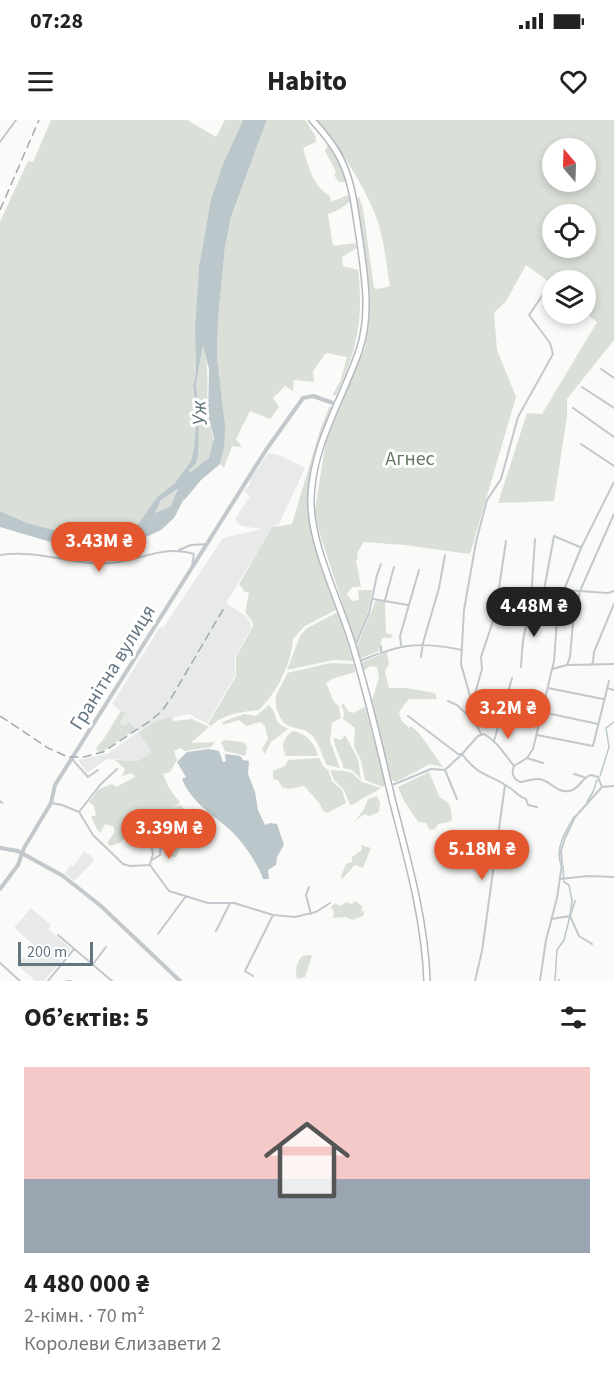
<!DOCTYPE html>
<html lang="uk">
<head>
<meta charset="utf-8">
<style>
	:root { --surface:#fff; --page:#f6f6f6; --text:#222; --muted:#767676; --accent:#e4572e }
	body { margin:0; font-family:"Source Sans 3",sans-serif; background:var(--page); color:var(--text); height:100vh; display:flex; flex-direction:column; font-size:22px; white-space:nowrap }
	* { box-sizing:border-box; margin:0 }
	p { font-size:20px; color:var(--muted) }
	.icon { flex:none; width:33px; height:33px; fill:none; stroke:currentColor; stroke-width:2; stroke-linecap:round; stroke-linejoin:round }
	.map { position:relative; height:861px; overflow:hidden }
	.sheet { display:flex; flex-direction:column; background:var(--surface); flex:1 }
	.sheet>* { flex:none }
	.needle { width:39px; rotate:341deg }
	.fabs { position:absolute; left:542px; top:18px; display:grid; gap:12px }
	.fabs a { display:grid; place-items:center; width:54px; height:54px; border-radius:50%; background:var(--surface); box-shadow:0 3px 9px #0003; font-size:30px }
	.scale { position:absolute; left:18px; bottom:15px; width:75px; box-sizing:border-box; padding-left:6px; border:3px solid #657683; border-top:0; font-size:16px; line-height:21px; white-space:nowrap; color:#657683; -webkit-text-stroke:4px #fff; paint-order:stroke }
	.price { position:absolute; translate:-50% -51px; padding:0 14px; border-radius:21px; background:var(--accent); color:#fff; font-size:20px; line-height:39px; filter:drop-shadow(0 2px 3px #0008) }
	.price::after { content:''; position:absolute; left:50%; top:36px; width:18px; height:14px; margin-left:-9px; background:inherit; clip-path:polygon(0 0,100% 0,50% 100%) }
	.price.active { background:#222; color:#fff }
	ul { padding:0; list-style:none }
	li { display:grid; align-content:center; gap:12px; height:318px; padding:0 24px }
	li span { display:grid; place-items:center; height:186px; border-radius:0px; color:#555 }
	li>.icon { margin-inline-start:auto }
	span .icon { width:108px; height:108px; fill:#fffc; stroke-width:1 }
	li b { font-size:26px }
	h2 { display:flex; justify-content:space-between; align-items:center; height:72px; padding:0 24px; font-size:26px }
	.status { display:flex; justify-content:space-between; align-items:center; height:42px; padding:0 30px; background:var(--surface); direction:ltr }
	.status svg { height:16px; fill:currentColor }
	header { display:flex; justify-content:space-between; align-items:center; height:78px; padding:0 24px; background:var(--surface); font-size:27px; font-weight:700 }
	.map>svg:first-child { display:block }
	.built { fill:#e8e9e9 }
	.green { fill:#dadfd7; fill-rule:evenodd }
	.water { fill:#bbc7cb; fill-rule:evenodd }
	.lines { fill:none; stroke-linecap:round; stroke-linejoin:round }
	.stream { stroke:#bbc7cb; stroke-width:1.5 }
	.river { stroke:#bbc7cb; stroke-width:4.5 }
	.trunk-casing { stroke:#b4b9bd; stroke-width:8 }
	.minor { stroke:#c3c8cc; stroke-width:2 }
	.tertiary { stroke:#c3c8cc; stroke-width:4 }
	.trunk { stroke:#fff; stroke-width:5 }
	.rail { stroke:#a2aab0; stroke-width:1.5; stroke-dasharray:9 4.5; stroke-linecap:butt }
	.labels { text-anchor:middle; stroke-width:6; stroke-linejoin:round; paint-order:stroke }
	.park-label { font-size:20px; fill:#687a64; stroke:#fff }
	.street-label { font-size:20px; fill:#657683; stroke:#fff }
	.water-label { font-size:21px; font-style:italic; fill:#60757c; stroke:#fff }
</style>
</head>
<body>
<div class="status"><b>07:28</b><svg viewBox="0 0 49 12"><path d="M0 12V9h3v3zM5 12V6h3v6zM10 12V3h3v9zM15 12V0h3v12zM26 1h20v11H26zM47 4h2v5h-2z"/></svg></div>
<header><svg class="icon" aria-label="menu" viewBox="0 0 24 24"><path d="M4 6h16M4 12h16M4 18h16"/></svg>Habito<svg class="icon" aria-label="heart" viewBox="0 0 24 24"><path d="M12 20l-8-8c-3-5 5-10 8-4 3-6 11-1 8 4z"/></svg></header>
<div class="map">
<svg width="614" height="861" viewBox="0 0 614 861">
	<rect width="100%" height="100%" fill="#fafaf8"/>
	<path class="built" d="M268,333L279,335L305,348L279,404L272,407L226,483L247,497L250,502L251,508L235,537V555L207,604L189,594L156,601L152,632L138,641L107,639L87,653L78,640L107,634L138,612L136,609L100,633L96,630L121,591L112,584L160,507L163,508L223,418L262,409L241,406L235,399L250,376L243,371L250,365V360Z
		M84,731L94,738L93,742L74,761L65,753L70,745L73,747Z
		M31,788L51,805L48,809L71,829L44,861H36L17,845L34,825L14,808Z"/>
	<path class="green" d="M51,0H187L216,17L225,0H243L223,44L211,79L199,146L195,208L196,252L193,266L197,292L194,328L191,341L175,363L157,377L137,406L129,410L113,414L77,416L27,403L0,391V102L28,41L33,42Z
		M267,0H305L316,17V22L303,28C308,46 313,66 330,76L331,82L348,75L350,82L338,90L328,94L333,126L355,123L357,128L342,137L343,146L358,150C364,198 357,232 336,275L332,276L341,259L347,237L326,233L313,251L314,262L294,260L293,271L285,266L273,278L279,287L270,299L250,291L236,319L242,327L232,326L224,348L220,344L224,328L217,239L218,199L225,127L231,98Z
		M316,0H614V220L567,279V296L554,381L498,383L527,293L542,294L597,202L585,193V160H552V164L526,145L506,181L494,193L497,230L516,277L470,434L404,425L363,422L357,434L358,440H356L361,467H352L347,474L352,481L359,480L358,470H372L367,496L355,522L318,408L315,390L326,320L336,293L365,227L369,203L370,173L357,78L359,77L363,88L374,168L379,169L390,166C386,143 384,116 375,94C361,60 340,28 316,0ZM552,28H585V62H552ZM552,94H585V128H552Z
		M328,24C336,36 343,48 346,62H339L334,55L336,52L325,31Z
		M203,224C210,247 206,271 208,295C210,312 218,318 209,337C206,344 198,348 192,352H189L196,343L199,294L196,264Z
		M330,285L331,289C319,321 305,357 308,392C311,420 329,462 338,489L305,506L293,519C291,545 277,572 259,590C242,592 223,594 211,606L208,604L236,556V537L253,506L252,501L245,492L249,473L244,471L239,464L272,407L292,404L320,310Z
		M179,369L171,386L155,393L161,380Z
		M376,480L385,482L386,513L393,515L391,518H382L379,531L359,539L357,526Z
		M338,492L353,541L334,540L287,550L300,516L307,508Z
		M387,532L389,544L385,551L389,568H406L435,573L437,579H409L399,592L401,600L409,608L411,606L419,613L443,647L430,644L396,662L392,660L371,583L379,558L377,547L370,546L362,552L360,543Z
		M330,543L354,544L355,552C345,556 334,556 326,563L334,582L339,586L341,598L332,603L330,621L340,648L327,645C321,635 319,620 309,613C303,608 298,609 292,607C286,606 281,600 279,595C270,576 280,571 287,553Z
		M343,583L348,591L353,593L365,587L386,665L383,667L365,660L361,640L354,627L355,608L343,599L344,592L341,586Z
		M269,585L274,592L278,603L288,609L271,622L265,634L262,629L268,619L265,606L260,602L246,606L239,600L223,605L222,602L244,594L256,596Z
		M121,591L125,594L120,603L124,606L129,602L136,609L100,633L96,628L104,619Z
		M171,597L174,601L192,599L209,607L191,623L215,622L211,627L185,631L180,628L174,631L177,640L170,652L163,654L169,668L180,683L173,688L181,685L190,697L189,705L193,711L191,718L192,724L189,726H182L176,737H170L166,732L174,712L166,704L168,699L158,691L146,705L149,717L128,715L120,723L110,726L107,723L114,713V707L105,704L101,712L98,711L91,697L96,695L94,686L89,682L99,669L112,664L116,667L135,657L131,653L122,656L125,649L115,640L138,641L152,632L139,613L156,601Z
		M293,611C307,614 314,622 318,636H286C280,626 284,617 293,611Z
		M345,615L358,639L361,659L352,650L343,648C342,638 333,626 334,618L341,620Z
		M225,620L243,622L247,627L245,636L225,631L221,622Z
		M319,638L323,646L328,650L332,661L342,670L346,683L327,693L323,691L320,684L304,666L288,669L282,667L278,660L273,659V651L285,646L288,640Z
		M330,650L346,651L352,653L362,662L381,668C375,673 369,674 363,678C358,681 356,684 350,685L344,670L334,660Z
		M429,652L440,678C452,682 451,690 452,701L438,704L435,709L430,710L426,703L418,702L403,679L398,667Z
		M377,676L380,683L379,692L369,696L364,694L353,703L363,691L368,679Z
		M361,725L371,728L363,748L355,745L342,759L341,756L346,744L352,742V737L362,730Z
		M356,781L363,787L361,790L364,792L363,796L352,800L346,797L333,798L334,792L331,787L335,783L340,786L346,782L351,784Z
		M310,835L312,836L305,857L297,859C295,850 296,844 302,836Z"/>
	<path class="water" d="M243,0H267L231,97L225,127L218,199L217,239L225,306L224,328L220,344L188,371L174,398L161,410L133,423L99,428H80L47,421L0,407V391L27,403L77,416L113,414L128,410L137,406L157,377L175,363L191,341L194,328L197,292L193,266L196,252L195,208L199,146L211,79L223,44ZM203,225L209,249L208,295L214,318L209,338L191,352L189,351L196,343L198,336L199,294L196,264ZM178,369L171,386L155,393L161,380Z
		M209,629L219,631L223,642L226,641L225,634L240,636L243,640L249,641L248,654L255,672L258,690L265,705L270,703L277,704L284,725L277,737L276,745L268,750L269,759H263C258,744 242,720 229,709C212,694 191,682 182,659L186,657L177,642L187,632Z"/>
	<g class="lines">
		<path class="stream" d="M338,27L339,28
			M341,31L343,36
			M600,656L609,627L606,608L614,602
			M587,682L593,672L597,660
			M561,745C555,728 565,712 574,697
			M555,861L557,830L564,820L569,800L572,781L569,765L564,762L563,746"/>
		<path class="river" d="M184,377L198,360
			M139,415L160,403"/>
		<defs>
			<path id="trunk" d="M312,0C324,13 336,27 343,44C353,66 355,91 359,115C364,153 372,193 359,231C342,280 313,324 311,377C309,421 338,478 351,520C368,574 380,629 393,683C408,741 425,800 427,861"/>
		</defs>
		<use href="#trunk" class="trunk-casing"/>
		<path class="minor" d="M0,22L16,0
			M601,249L614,258
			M582,267L614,288
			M573,288L614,317
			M581,324L614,346
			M179,430L191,425L208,424
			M0,435C38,429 74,446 111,443C140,441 164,424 194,434L192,446
			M564,470L608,473L614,471
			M373,479L408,485
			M385,480L394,447
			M496,490L515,494
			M530,496L535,419
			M539,497L554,416L580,427
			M401,525L400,516L419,450
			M355,526L369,493L377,455L381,444
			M381,533V526
			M421,537L423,523L439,468L445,435
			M360,541C400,524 419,521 462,530
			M567,545L570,537L573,502L580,471L614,394
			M591,545L593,542L594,532L614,484
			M521,547C522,537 522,504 531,499C538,495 548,498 556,500
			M552,549L567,545L614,544
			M548,568L603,579
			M607,568L614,570
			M448,581L457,585L472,599
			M473,581L482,549L481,537L495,495L506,421
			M542,592L598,604
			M408,596L458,634H462C480,658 489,653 510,668C516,672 519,677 526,679L528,685L537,687
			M481,614L474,600L472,583L461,544L464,490L476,422L487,380L501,359L518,297L553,234L550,223L529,195L548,167
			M537,615L593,626L609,561
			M494,621L512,558
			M462,634L478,616L484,614C498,622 504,634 514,646C511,652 513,659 520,662C526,662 532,658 539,659C550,660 556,673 569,671C579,670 582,657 591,655L598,657L602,667
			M527,638L543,643
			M72,639L88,657L98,650
			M514,646L527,638L533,629L554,541L557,500L564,470L581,428L614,362
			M445,650L457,679
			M574,654L584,657
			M390,666L431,649L445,650L461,635
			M602,667L614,666
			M0,681L2,683
			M51,683L62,685L79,692L93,715L123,744L130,746L150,745L169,771L208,783H234L273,795L295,797L316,792L330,783
			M79,692L100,665L117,649
			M152,740L160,735L161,720
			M150,744L153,734L147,704L158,692
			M560,759L588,756L614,757
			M309,767L306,775L311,794
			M575,781L570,796L579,816L592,824
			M551,799L570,796
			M216,811L230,783
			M158,814L186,776
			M58,815L112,861
			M0,843L20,861
			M93,844L106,827
			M253,856L245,851L273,795
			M48,861L74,829
			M67,861H71
			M475,861L482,831L505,665
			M540,861L546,820L557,778L562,744L561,731L565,718L575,697L602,667
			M559,861V860"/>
		<path class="tertiary" d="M0,728L18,731L63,756L101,786L180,861
			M0,769L18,745L24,728L51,683L55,665L266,330L303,278L313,276L336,284"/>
		<use href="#trunk" class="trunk"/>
		<path class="rail" d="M0,90L39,0
			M0,596L48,628L68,637H84L103,632L150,601L162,591L173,575L224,488"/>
	</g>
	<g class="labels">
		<g class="park-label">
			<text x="410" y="345">Агнес</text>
		</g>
		<g class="street-label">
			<text transform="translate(112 547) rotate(-58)" y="7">Гранітна вулиця</text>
		</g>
		<g class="water-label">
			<text transform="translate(199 293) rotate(-94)" y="7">Уж</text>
		</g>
	</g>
</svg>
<div class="fabs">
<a><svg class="needle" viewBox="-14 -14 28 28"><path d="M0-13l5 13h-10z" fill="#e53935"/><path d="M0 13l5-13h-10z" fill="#767676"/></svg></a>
<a><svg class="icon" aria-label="locate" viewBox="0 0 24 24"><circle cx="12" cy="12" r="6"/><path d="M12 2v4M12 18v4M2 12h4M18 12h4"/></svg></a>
<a><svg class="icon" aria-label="layers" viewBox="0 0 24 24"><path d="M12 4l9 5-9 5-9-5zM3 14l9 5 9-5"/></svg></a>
</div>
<div class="scale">200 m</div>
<b class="price" style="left:99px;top:453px">3.43M ₴</b>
<b class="price active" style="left:534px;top:518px">4.48M ₴</b>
<b class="price" style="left:508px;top:620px">3.2M ₴</b>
<b class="price" style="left:169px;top:740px">3.39M ₴</b>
<b class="price" style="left:482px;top:761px">5.18M ₴</b>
</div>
<section class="sheet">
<h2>Об’єктів: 5<svg class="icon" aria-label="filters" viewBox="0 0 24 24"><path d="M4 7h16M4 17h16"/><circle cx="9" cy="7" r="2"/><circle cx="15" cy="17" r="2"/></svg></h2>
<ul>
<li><span style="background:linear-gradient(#f6c9c9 60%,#9aa5b1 0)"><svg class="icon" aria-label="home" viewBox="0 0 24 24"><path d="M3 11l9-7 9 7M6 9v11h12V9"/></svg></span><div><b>4 480 000 ₴</b><p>2-кімн. · 70 m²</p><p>Королеви Єлизавети 2</p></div></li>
</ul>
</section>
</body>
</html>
